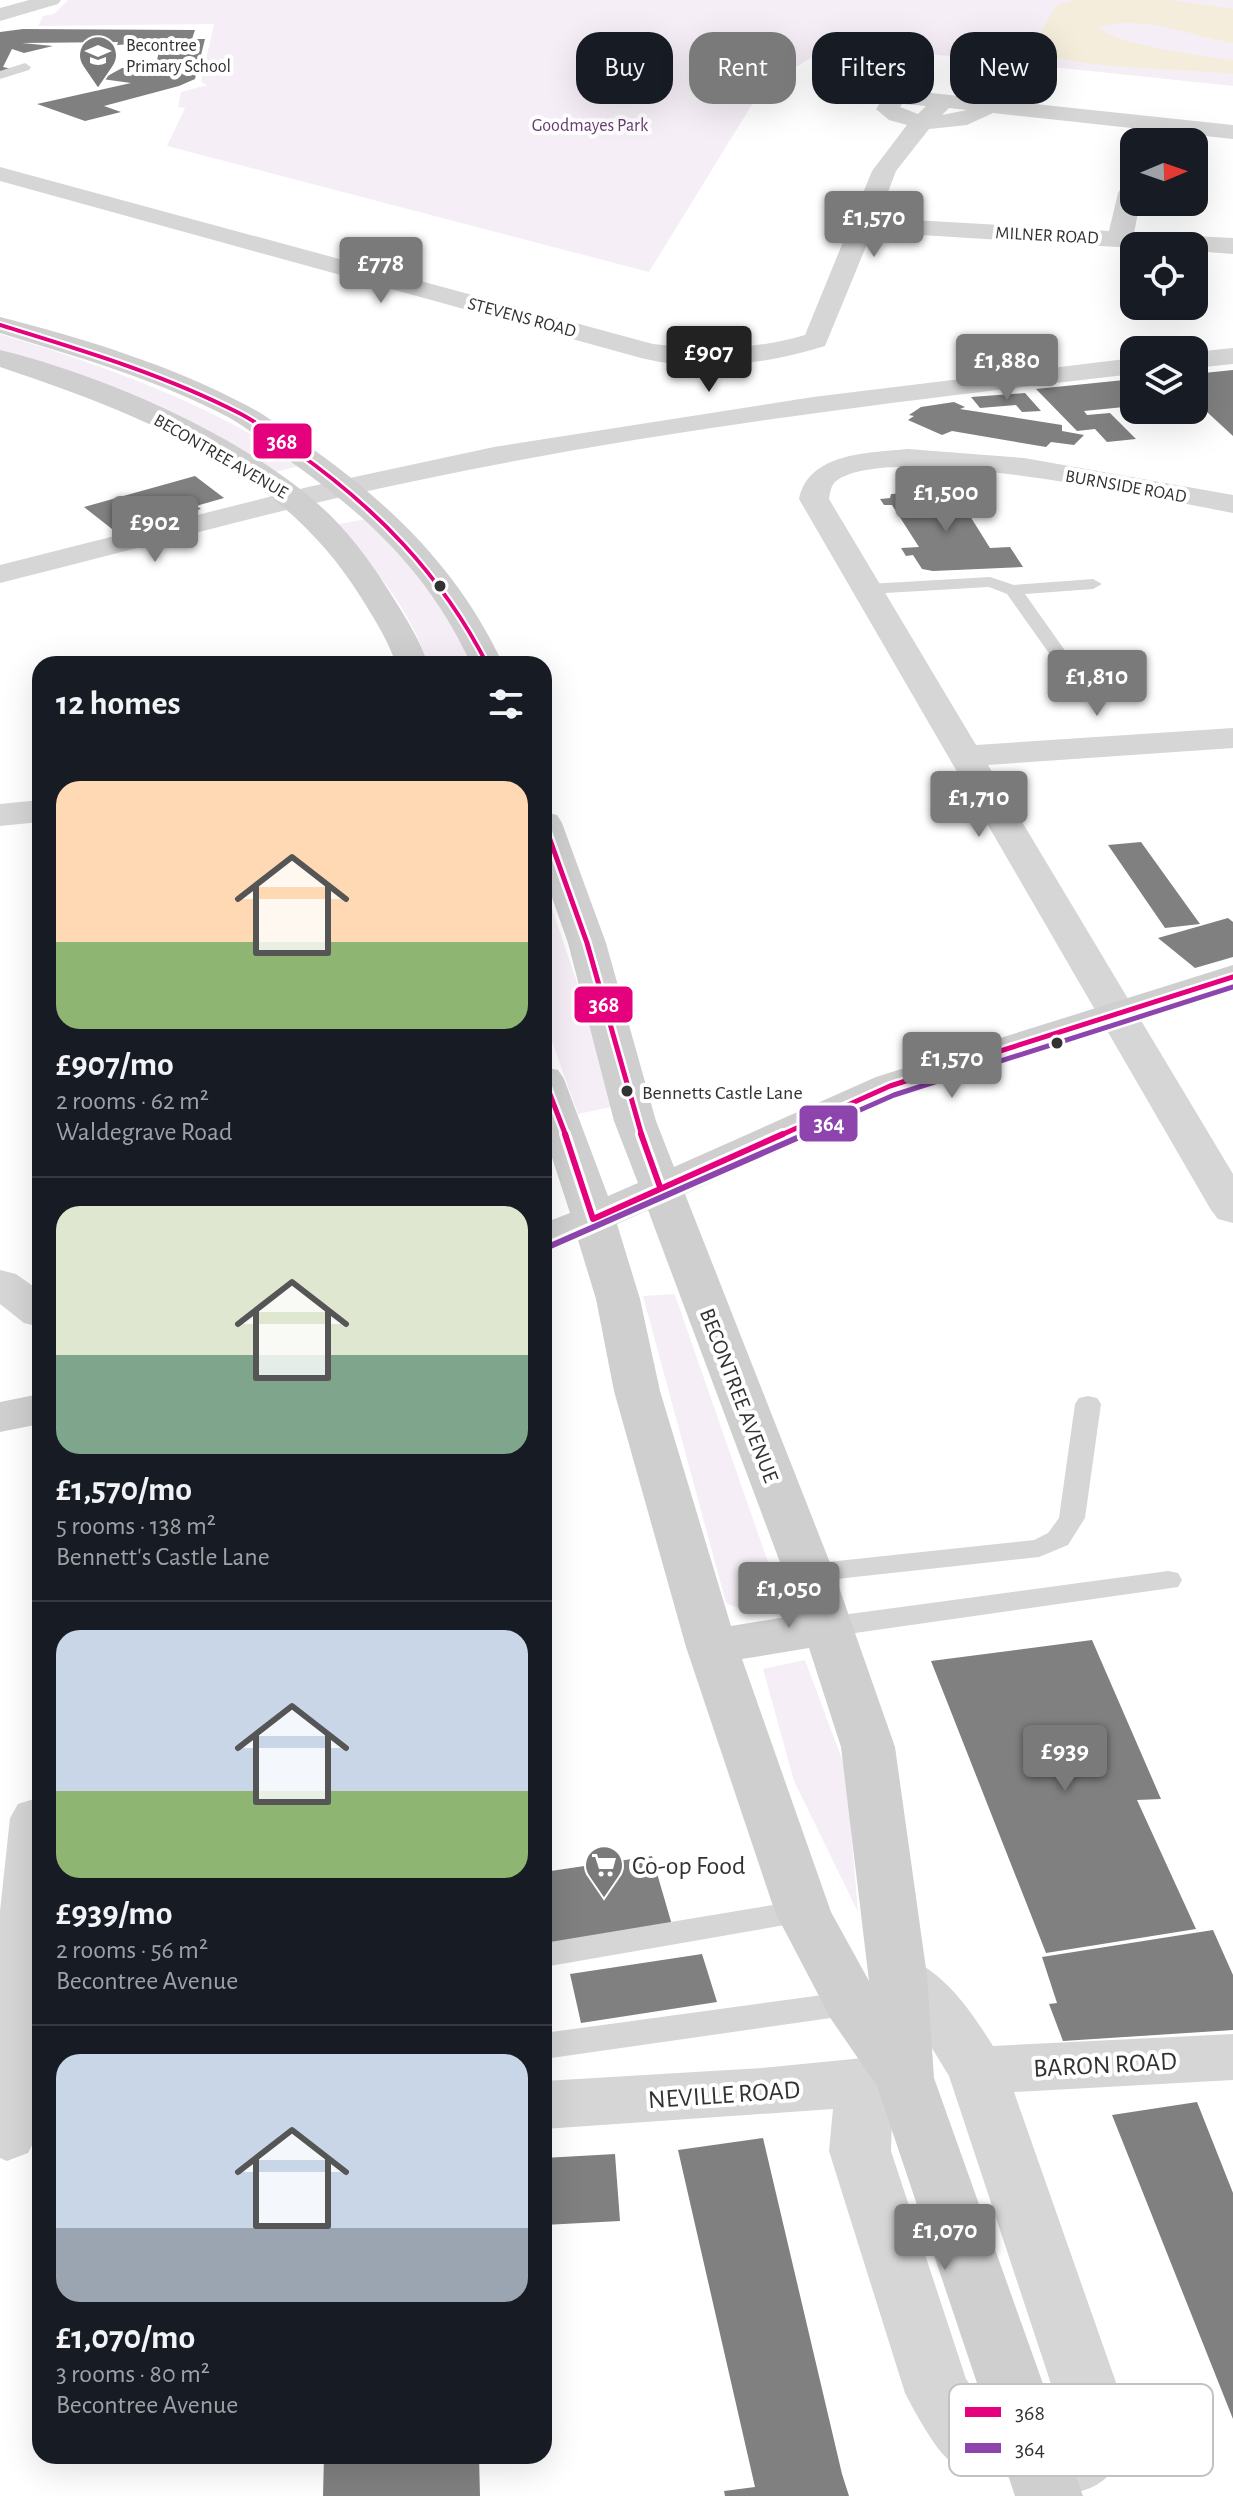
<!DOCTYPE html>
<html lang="en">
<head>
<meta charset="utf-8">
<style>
	:root { --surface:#171b24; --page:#20242c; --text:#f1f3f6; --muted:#9ea1a6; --line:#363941; --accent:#7a7a7a }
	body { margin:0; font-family:"Alegreya Sans",sans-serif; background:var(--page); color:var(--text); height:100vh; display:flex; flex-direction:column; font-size:30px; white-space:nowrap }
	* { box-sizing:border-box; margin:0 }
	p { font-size:26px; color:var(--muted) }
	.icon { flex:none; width:44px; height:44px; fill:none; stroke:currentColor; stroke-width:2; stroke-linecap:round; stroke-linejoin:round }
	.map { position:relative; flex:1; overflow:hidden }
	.sheet { position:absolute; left:32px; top:656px; width:520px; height:1808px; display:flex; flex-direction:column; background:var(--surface); border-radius:24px; box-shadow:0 8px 32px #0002 }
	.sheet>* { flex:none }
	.top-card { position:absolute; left:576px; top:32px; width:536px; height:72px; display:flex; gap:16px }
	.needle { width:52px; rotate:88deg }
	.tools { position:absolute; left:1120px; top:128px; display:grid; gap:16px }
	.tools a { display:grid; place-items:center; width:88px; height:88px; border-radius:16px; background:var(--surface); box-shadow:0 8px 32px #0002; font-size:40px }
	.price { position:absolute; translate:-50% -68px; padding:0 18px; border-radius:8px; background:var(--accent); color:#fff; font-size:26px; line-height:52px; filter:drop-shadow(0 2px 4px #0008) }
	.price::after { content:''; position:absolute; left:50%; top:48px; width:24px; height:18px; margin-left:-12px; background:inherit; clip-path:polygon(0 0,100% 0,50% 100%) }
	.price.active { background:#222; color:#fff }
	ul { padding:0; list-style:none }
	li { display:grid; align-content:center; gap:16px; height:424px; padding:0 24px }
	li+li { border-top:2px solid var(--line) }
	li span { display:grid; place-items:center; height:248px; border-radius:24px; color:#555 }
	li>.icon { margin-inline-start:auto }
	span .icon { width:144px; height:144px; fill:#fffc; stroke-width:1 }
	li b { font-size:34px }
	h2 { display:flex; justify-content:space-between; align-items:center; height:96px; padding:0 24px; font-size:34px }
	.chip { padding:0 28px; border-radius:24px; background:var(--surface); box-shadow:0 8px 32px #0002; font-size:28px; line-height:72px }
	.chip.active { background:var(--accent); color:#fff }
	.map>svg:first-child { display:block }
	.green { fill:#f5eef6 }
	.water { fill:#f4eddb }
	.building { fill:#808080 }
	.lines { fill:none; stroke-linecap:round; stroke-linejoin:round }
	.lane { fill:#d6d6d6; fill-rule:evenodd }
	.street { fill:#d6d6d6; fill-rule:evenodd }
	.secondary { fill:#cfcfcf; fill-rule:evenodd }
	.bus-1-far2-casing { stroke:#fff; stroke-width:8 }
	.bus-1-far1-casing { stroke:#fff; stroke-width:10 }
	.bus-1-casing { stroke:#fff; stroke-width:12 }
	.bus-2-far1-casing { stroke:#fff; stroke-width:10 }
	.bus-2-casing { stroke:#fff; stroke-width:12 }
	.bus-1-far2 { stroke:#e5007d; stroke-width:4 }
	.bus-1-far1 { stroke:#e5007d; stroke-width:5 }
	.bus-1 { stroke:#e5007d; stroke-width:6 }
	.bus-2-far1 { stroke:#8e44ad; stroke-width:5 }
	.bus-2 { stroke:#8e44ad; stroke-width:6 }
	.bus-dot { fill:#323232; stroke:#fff; stroke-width:3 }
	.labels { text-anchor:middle; stroke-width:8; stroke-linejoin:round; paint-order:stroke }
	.far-poi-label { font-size:18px; fill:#323232; stroke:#fff; text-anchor:start }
	.far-park-label { font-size:18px; fill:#693b72; stroke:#fff }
	.far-street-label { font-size:18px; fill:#323232; stroke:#fff }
	.bus-label { font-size:20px; fill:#323232; stroke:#fff; text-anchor:start }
	.street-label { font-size:22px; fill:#323232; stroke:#fff }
	.near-poi-label { font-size:26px; fill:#323232; stroke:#fff; text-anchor:start }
	.near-street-label { font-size:26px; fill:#323232; stroke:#fff }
	.key { fill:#fff; stroke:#c2c2c2; stroke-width:2 }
	.key-label { font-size:22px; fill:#323232 }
	.line-badge { stroke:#fff; stroke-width:3 }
	.badge-label { font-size:22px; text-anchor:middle; font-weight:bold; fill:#fff }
</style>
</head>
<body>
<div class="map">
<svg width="1233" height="2496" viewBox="0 0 1233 2496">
	<rect width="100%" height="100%" fill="#fff"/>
	<path class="green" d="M68,0H1233V86L834,44L786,73L756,98L649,272L167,146L185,108L178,107L181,92L207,85L201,82L214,24L38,26L43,16L54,14Z
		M0,334C109,367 207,403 303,465L272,473L0,351Z
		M370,518L429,581L453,622L470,664H428C408,604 376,571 335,525Z
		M544,885L603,1058L611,1107L578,1114L544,1019Z
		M675,1294V1295L785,1611C763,1617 746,1612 726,1603L643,1296Z
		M805,1660L846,1770L858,1912L794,1781L763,1669Z"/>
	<path class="water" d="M1074,0H1170L1233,9V43C1190,36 1143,14 1099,27C1114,45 1207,57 1233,60V74C1197,69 1049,69 1032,47L1056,6Z"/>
	<path class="building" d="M23,29L195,30L192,39H205L195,79L179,86L104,106L121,112L85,121L37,104L131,83L102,79L122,68L155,69L161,42L117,45L118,42L22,43L53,46L24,53L12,49L3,67L12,69L0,73V32Z
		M1233,370V436L1194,400V374Z
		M1134,379V406L1084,411L1087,415L1110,413L1136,439L1107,442L1095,429L1077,431L1036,389Z
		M1025,393L1041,411L1022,412L1016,405L980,408L971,397Z
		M954,402L965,407L960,409L1062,425V431L1084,435L1074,445L1051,442L1046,447L952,431L942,435L908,420L914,416L909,415L921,407Z
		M195,476L224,498L196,506L201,509L112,529L84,507Z
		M939,491L943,497L960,500L990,548L1010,547L1023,567L933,571L922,569L913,555L906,556L901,548L919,547L892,505H884L880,499L890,498L891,494Z
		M1141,842L1200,924L1165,928L1108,845Z
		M1228,918L1233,922V957L1195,968L1158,938Z
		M1092,1640L1161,1799L1137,1800L1196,1929L1046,1953L931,1661Z
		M652,1856L672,1925L544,1946V1872Z
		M1213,1930L1233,1975V2030L1063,2041L1049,2004L1057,2003L1042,1957Z
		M702,1954L717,2002L581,2023L570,1974Z
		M1197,2102L1233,2193V2419L1112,2115Z
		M763,2138L842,2474L849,2496H725L724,2491L755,2487L678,2150Z
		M615,2154L620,2221L544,2225V2158Z
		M324,2456H479L480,2496H323Z"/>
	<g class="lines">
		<path class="lane" d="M25,63L31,67L29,70L0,79V71Z
			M990,577L1014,585L1093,579L1102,584L1093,589L1025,594L1066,652L1057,657L1051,656L1007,594L989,587L868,594L859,589L868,584Z
			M1088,1396L1097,1398L1101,1404L1085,1518L1068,1545L1039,1557L809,1582L799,1579L795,1573L799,1567L809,1564L1034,1540L1048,1533L1059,1518L1075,1404L1079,1398Z
			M1168,1571L1178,1573L1182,1580L1178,1587L827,1637L817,1634L813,1627L817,1620L827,1617Z
			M803,1900L814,1904L818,1912L814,1920L544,1967V1943Z
			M852,1991L863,1994L868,2003L863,2012L852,2015L544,2059V2033Z"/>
		<path class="street" d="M29,0H61L58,4L0,21V8Z
			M903,90L1233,125V139L993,113L967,125L929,129L896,171L878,218L1109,231L1118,193L1121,188L1134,187V202H1140L1134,233L1233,238V254L1194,251V246L1134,248L872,232L825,346C767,364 702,373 641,358L0,181V167L653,344C704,350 755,350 805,335L872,171L907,125L889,120L876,109L887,92ZM902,104H903L926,106L918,114L900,107ZM949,108L967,110L942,115Z
			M1233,348V364L1194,368V352Z
			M1134,358V374C900,401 665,429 434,477C288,506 145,547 0,583V565L308,487L494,447L813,397Z
			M908,449L1024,458L1233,495V513C1163,500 886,439 835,482C831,486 830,493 829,499L976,745L1233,728V748L988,765L1233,1174V1223L1218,1219L1211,1210L799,499C809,452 869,453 908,449Z
			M40,800V822L0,826V804Z
			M0,1270L16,1274L40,1291V1327L24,1323L0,1304Z
			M37,1798L40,1799V2105L37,2136L28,2153L7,2161L0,2158V1911L10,1818L18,1804Z
			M898,1954C942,1968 969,2008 993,2046L1233,2034V2080L1014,2092L1126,2411C1126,2493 1086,2496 1019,2496L1009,2476L1011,2473C992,2471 966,2473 950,2461C936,2451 913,2409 905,2393L829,2151L833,2109L544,2129V2081L762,2068L904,2054L925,2061L934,2078L925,2095L892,2120L891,2151L966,2379L991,2412L1033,2415L1057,2424L1059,2430L1060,2411L949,2076L924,2035L878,1992L869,1976L878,1960Z"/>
		<path class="secondary" d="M0,317C83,338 170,365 246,405C268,416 287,432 307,445C391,504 459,570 503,664H471C429,573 368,516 287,459C268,445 249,429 228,417C156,379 77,357 0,333Z
			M0,350C107,376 252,439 331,516C356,541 376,570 394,599C407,620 420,640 428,664H396C388,640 375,620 362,599C282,468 139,414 0,367Z
			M544,812L557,815L562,823L606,943L656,1121L674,1167L876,1077L1233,965V990L904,1095L685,1194L834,1573L895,1747L927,1976L934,2078L1083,2496H1015L877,2086L831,2019L775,1912L686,1647L614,1391L596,1299L578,1240L544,1251V1223L570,1213L544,1133V1067L558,1070L564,1079L608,1196L638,1183L614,1121L568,943L544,875ZM648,1210L784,1573L798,1615L731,1626L660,1391L640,1299L617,1224ZM809,1648L841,1747L869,1981L831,1912L742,1659Z
			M40,1394V1424L0,1432V1402Z"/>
		<defs>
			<path id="bus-1-far2" d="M0,325C81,350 163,374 239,413C259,423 276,437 294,450C376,508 441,574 487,664"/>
			<path id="bus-1-far1" d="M544,823L587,943L642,1136
				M544,1079L566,1136
				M779,1136L890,1086L1233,977"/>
			<path id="bus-1" d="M565,1134L593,1219L783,1134
				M641,1134L660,1187"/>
			<path id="bus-2-far1" d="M801,1136L894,1095L1233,987"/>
			<path id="bus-2" d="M548,1247L806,1134"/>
		</defs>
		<use href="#bus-1-far2" class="bus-1-far2-casing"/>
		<use href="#bus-1-far1" class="bus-1-far1-casing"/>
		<use href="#bus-1" class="bus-1-casing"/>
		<use href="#bus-2-far1" class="bus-2-far1-casing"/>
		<use href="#bus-2" class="bus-2-casing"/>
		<use href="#bus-1-far2" class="bus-1-far2"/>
		<use href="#bus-1-far1" class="bus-1-far1"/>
		<use href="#bus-1" class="bus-1"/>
		<use href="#bus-2-far1" class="bus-2-far1"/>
		<use href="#bus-2" class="bus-2"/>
	</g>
	<defs>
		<symbol id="school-pin" viewBox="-11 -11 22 30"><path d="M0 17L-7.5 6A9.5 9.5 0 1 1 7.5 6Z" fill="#7a7a7a" stroke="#fff"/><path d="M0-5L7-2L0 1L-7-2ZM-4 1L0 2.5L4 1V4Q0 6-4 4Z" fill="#fff"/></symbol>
		<symbol id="supermarket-pin" viewBox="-11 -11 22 30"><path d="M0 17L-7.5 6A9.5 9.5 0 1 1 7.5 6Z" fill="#7a7a7a" stroke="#fff"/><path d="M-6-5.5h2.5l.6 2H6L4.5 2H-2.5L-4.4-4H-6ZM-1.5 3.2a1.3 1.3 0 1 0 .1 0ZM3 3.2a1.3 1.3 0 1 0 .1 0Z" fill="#fff"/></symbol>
	</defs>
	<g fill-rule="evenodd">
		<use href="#school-pin" x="76" y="33" width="44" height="60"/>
		<use href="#supermarket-pin" x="582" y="1843" width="44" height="60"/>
	</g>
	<g class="bus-dot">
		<circle cx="440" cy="586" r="7"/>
		<circle cx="1057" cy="1043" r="7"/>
		<circle cx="627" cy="1091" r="7"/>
	</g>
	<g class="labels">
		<g class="far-poi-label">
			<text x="126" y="51">Becontree<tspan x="126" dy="21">Primary School</tspan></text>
		</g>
		<g class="far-park-label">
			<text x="590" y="131">Goodmayes Park</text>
		</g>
		<g class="far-street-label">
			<text transform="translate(1047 235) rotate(3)" y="6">MILNER ROAD</text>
			<text transform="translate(522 317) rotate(15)" y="6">STEVENS ROAD</text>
			<text transform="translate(221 456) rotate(30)" y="6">BECONTREE AVENUE</text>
			<text transform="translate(1126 486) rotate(10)" y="6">BURNSIDE ROAD</text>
		</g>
		<g class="bus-label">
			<text x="642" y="1099">Bennetts Castle Lane</text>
		</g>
		<g class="street-label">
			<text transform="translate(740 1395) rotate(69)" y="8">BECONTREE AVENUE</text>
		</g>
		<g class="near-poi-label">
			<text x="632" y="1874">Co-op Food</text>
		</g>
		<g class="near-street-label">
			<text transform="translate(1105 2064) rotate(-3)" y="9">BARON ROAD</text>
			<text transform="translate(724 2094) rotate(-4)" y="9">NEVILLE ROAD</text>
		</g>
	</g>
	<rect x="949" y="2384" width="264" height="92" rx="12" class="key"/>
	<rect x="965" y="2407" width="36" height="10" fill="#e5007d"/>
	<rect x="965" y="2443" width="36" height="10" fill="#8e44ad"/>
	<g class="key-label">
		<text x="1015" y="2420">368</text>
		<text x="1015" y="2456">364</text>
	</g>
	<g class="line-badge">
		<rect x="252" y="422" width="61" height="38" rx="8" fill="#e5007d"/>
		<rect x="573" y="985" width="61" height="39" rx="8" fill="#e5007d"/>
		<rect x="798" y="1104" width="61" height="39" rx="8" fill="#8e44ad"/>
	</g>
	<g class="badge-label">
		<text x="282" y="449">368</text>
		<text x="604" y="1012">368</text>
		<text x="829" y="1131">364</text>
	</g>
</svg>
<div class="tools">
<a><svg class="needle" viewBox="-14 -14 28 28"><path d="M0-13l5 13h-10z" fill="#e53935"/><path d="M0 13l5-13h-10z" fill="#9ea1a6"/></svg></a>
<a><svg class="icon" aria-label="locate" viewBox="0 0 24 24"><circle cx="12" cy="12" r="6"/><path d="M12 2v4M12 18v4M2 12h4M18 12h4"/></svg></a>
<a><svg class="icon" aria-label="layers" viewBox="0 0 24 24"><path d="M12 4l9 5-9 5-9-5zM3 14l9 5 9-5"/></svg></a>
</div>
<b class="price" style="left:874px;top:259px">£1,570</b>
<b class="price" style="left:381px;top:305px">£778</b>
<b class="price active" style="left:709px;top:394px">£907</b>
<b class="price" style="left:1007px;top:402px">£1,880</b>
<b class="price" style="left:946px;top:534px">£1,500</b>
<b class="price" style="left:155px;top:564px">£902</b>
<b class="price" style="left:1097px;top:718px">£1,810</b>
<b class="price" style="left:979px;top:839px">£1,710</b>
<b class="price" style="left:952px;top:1100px">£1,570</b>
<b class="price" style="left:789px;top:1630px">£1,050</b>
<b class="price" style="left:1065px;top:1793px">£939</b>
<b class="price" style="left:945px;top:2272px">£1,070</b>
<div class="top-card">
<a class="chip">Buy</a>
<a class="chip active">Rent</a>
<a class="chip">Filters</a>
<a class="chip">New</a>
</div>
<section class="sheet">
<h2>12 homes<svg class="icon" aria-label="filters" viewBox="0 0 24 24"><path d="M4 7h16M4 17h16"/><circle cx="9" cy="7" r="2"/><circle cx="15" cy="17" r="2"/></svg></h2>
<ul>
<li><span style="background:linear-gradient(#ffd9b3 65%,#8fb573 0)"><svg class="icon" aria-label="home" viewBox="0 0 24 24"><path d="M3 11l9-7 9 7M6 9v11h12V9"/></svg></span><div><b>£907/mo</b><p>2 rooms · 62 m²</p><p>Waldegrave Road</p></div></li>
<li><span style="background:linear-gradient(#dfe7d0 60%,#7fa58c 0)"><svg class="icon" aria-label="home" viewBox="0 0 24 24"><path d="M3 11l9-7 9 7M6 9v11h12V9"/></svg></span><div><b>£1,570/mo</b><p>5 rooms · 138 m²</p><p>Bennett's Castle Lane</p></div></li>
<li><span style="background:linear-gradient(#c9d6e8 65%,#8fb573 0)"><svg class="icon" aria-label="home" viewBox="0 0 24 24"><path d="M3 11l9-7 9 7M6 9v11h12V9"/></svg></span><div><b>£939/mo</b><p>2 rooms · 56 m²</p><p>Becontree Avenue</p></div></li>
<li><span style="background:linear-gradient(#c9d6e8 70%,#9aa5b1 0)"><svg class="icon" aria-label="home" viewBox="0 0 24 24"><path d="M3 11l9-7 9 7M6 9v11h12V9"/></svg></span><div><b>£1,070/mo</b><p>3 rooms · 80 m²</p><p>Becontree Avenue</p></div></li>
</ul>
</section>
</div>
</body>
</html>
